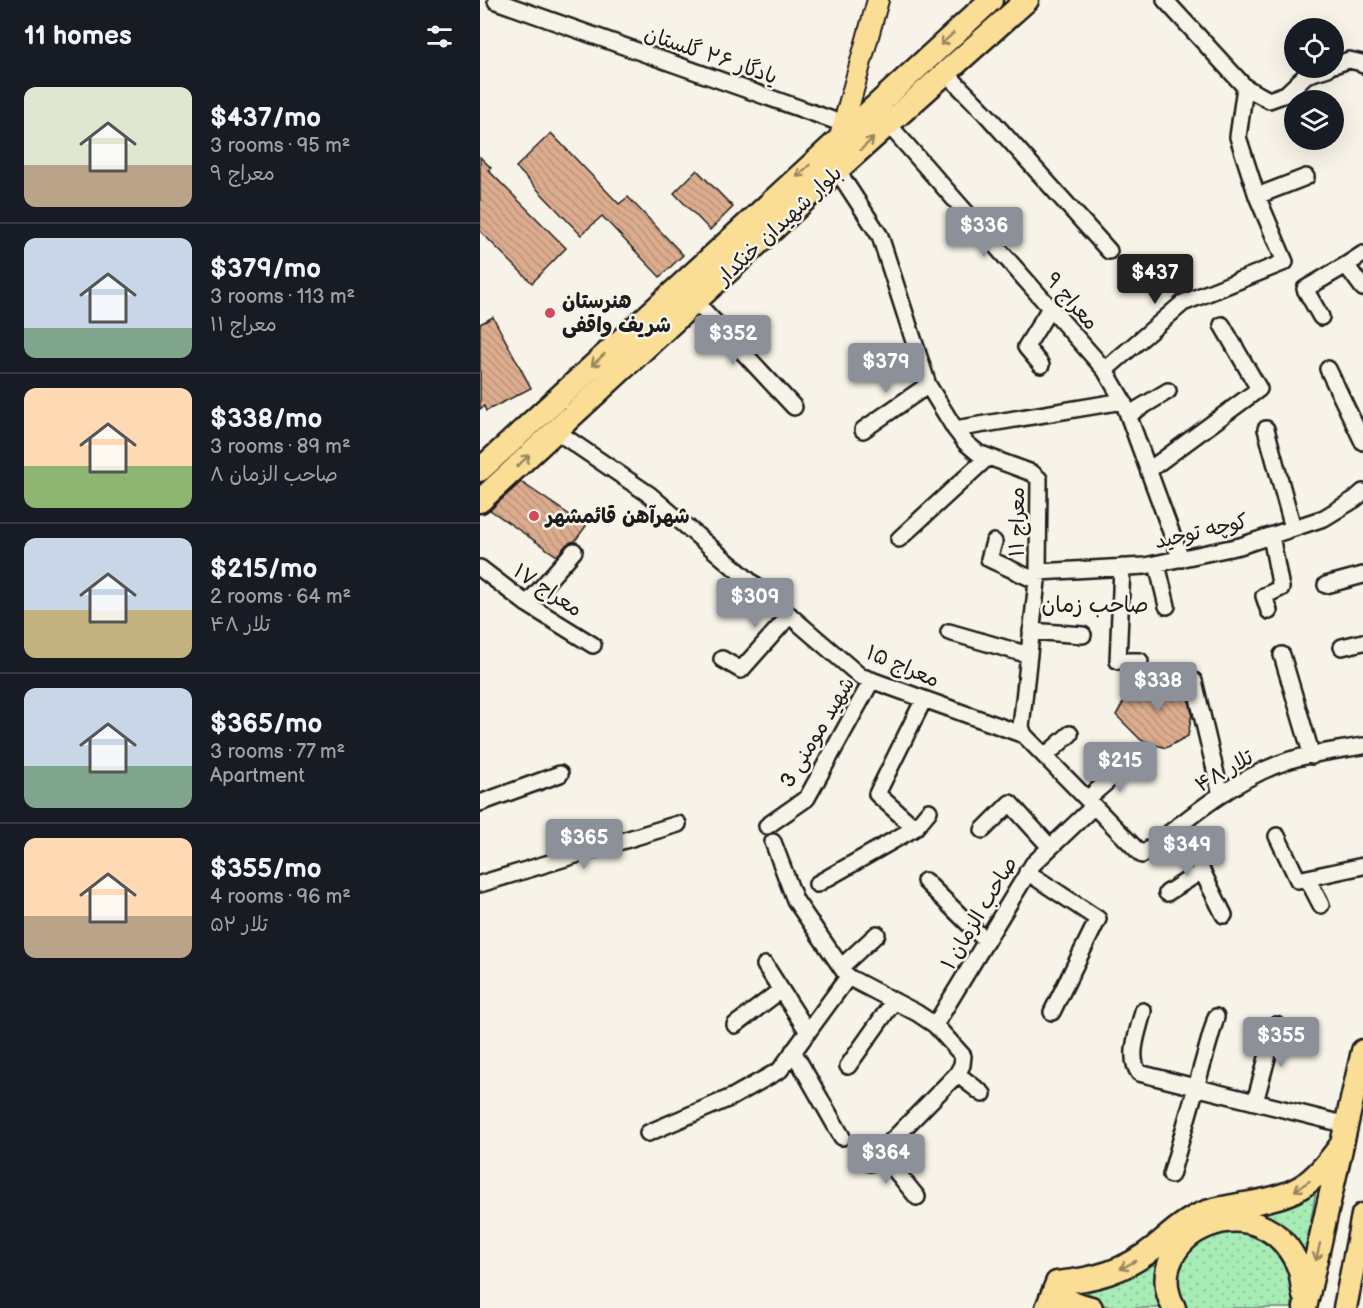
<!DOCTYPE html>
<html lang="en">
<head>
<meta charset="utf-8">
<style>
	:root { --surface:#171b24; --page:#20242c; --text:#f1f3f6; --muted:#9ea1a6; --line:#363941; --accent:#8c9099 }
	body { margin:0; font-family:"Balsamiq Sans","Playpen Sans Arabic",sans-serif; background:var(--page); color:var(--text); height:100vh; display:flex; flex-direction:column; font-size:22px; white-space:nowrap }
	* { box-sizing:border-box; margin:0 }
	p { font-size:20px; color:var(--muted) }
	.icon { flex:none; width:33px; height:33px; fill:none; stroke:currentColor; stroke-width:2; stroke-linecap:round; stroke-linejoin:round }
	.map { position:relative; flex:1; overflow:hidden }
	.sheet { display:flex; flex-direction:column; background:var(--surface); width:480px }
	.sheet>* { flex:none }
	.controls { position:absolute; left:804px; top:18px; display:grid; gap:12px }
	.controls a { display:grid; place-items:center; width:60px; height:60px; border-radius:50%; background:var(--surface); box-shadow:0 6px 24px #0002; font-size:30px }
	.price { position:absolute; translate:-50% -51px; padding:0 14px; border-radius:6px; background:var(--accent); color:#fff; font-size:20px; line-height:39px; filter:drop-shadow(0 2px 3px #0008) }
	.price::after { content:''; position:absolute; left:50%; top:36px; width:18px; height:14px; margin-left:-9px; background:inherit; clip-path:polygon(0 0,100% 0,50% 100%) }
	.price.on { background:#222; color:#fff }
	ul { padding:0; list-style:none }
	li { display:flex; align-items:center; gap:18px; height:150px; padding:0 24px }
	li+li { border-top:2px solid var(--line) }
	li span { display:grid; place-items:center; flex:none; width:168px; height:120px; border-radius:12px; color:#555 }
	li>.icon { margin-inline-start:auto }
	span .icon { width:72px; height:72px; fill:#fffc; stroke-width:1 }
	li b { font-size:26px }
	h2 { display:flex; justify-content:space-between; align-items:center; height:72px; padding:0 24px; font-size:26px }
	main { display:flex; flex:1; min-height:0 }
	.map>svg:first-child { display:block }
	.grass { fill:url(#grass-dots); stroke:#628468; stroke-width:1.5 }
	.building { fill:url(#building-back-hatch); stroke:#1c1c1c; stroke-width:1.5 }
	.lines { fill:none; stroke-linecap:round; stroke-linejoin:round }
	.minor-casing { stroke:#1c1c1c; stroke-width:20 }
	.major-casing { stroke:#1c1c1c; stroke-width:24 }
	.highway-casing { stroke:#1c1c1c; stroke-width:27 }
	.minor { stroke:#f7f3e8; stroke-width:15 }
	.major { stroke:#fbde96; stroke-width:20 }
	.highway { stroke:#fbde96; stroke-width:22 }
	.oneway { stroke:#97875f }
	.poi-dot { fill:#d1495b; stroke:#f7f3e8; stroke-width:2 }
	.labels { text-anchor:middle; stroke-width:5; stroke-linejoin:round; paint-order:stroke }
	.street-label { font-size:21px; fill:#1c1c1c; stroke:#f7f3e8 }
	.poi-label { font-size:21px; font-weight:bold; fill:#1c1c1c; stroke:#f7f3e8; text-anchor:start }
	.neighbourhood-label { font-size:22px; fill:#1c1c1c; stroke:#f7f3e8 }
</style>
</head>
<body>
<main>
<section class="sheet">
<h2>11 homes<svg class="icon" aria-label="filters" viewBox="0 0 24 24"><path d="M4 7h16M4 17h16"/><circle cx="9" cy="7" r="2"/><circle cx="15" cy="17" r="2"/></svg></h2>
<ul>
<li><span style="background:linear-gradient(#dfe7d0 65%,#b9a48a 0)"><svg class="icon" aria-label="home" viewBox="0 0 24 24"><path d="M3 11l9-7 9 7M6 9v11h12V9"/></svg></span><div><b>$437/mo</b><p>3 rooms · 95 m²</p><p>معراج ۹</p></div></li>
<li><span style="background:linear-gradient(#c9d6e8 75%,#7fa58c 0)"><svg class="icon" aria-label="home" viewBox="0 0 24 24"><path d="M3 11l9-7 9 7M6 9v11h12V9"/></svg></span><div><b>$379/mo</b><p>3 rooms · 113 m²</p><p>معراج ۱۱</p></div></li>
<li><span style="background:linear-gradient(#ffd9b3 65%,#8fb573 0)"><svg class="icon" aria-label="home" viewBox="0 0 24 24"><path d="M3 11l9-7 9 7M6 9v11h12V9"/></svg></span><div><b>$338/mo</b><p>3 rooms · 89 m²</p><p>صاحب الزمان ۸</p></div></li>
<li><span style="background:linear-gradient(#c9d6e8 60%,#c2b280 0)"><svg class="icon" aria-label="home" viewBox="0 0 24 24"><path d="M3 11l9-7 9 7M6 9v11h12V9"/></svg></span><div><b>$215/mo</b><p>2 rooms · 64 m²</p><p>تلار ۴۸</p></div></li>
<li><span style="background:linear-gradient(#c9d6e8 65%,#7fa58c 0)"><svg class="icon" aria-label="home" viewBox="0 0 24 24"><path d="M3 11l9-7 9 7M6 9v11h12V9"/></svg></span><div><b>$365/mo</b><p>3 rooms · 77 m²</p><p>Apartment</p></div></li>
<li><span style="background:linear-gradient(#ffd9b3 65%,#b9a48a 0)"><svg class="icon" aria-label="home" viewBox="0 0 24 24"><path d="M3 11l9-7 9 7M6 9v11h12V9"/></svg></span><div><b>$355/mo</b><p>4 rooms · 96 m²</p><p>تلار ۵۲</p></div></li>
</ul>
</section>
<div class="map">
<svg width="883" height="1308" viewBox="0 0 883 1308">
	<defs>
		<pattern id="grass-dots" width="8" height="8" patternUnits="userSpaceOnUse" patternTransform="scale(1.5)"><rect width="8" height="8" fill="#a7ebb5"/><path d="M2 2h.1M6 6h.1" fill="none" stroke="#8fc99b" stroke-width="1.8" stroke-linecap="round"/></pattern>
		<pattern id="building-back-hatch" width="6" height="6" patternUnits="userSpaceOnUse" patternTransform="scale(1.5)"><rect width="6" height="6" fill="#dcac8e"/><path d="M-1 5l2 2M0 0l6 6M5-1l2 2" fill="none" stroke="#bc937a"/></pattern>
	</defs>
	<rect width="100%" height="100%" fill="#f7f3e8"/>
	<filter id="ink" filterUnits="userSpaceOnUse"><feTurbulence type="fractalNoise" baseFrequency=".0167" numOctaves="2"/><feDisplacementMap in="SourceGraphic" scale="12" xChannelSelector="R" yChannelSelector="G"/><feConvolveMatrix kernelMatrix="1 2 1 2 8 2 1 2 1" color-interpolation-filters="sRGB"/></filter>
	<g filter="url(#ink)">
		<path class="grass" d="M837,1184L824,1262L763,1215Z
			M757,1229L788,1240L808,1268L812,1288V1308H704L696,1276L705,1255L725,1236Z
			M692,1244L679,1291L683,1308H633L589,1293Z"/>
		<path class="building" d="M71,133L139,204L148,197L203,255L180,277L122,216L101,235L36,167Z
			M0,157L11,168L8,170L86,248L52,283L0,231Z
			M217,170L253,207L230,230L194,193Z
			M13,317L51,388L6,411L4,406L0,409V324Z
			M41,482L106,526L95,541L87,544L77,556L10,510Z
			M699,678L707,692L712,713L708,736L686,748L661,740L636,715L649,693Z"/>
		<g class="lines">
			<defs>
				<path id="minor" d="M685,0L765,87L789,100L806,94L826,75L848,68
					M16,1L364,124
					M854,65L869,60L882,63L883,65
					M466,73L505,113L629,251
					M409,125L625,370
					M357,170L400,236L448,385L475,429L486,443L498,453L552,473L559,479L558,572L541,727L544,735
					M777,196L826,177
					M883,254L866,265L883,288
					M216,302L314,407
					M841,317L825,289L866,265
					M561,365L546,347L570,308
					M848,369L883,442
					M648,415L688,391
					M475,429L643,401
					M786,429L813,528
					M383,430L448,385
					M76,431L170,495L380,676L544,735L662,855C707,819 754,778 810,760C833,753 859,750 883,746
					M669,470L779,389L742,325
					M419,539L508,457
					M514,542L509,559L557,581
					M701,559L643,401L625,370L703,303L805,262L777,196L758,137L765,87
					M677,564L687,606
					M642,567L638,661H660
					M0,568L47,604L113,645
					M558,572L665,566L760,546L844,518L875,499L883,492
					M846,585L883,575
					M47,604L94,551
					M789,611L784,596L801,588L791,536
					M551,631L603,635
					M469,632L549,655
					M862,647L883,642
					M802,655L832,756
					M242,659L261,670L310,615
					M714,681L741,795
					M565,756L590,734
					M607,799L651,761
					M0,803L80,774
					M699,825L744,915
					M287,826L327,798L392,680
					M435,828L449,811
					M503,830L530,803L570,847
					M797,836L818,880L883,866
					M293,842L315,900L368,977L437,1013L455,1025L483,1056L482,1065L477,1074L390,1163
					M547,872L618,919L572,1012
					M827,878L841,905
					M445,881L506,941
					M0,884L198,824
					M337,884L435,828L397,794L444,699
					M687,893L722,871
					M285,965L328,1032
					M361,967L397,934
					M663,1011C659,1030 647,1056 659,1073L867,1125
					M255,1025L301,990
					M455,1025L553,864L614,806
					M313,1051L362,1137
					M368,1066L414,1001
					M477,1074L503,1094
					M775,1102L796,1025
					M168,1133L252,1097L300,1070L368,977
					M401,1153L437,1197
					M691,1175L736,1017"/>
				<path id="major" d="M360,137L398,0"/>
				<path id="highway" d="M0,470L511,0
					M0,501L357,170L547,0
					M573,1297L611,1308
					M567,1308L577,1283C615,1279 644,1272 675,1247C690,1235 705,1220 724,1213C736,1208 751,1207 764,1204C816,1196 831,1187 862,1144
					M694,1308C655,1234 782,1176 819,1268C822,1276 822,1286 824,1295
					M825,1308L883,1051
					M865,1308L883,1215"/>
			</defs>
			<use href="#minor" class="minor-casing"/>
			<use href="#major" class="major-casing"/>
			<use href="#highway" class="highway-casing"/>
			<use href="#minor" class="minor"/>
			<use href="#major" class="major"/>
			<use href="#highway" class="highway"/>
		</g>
		<defs><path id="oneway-shaft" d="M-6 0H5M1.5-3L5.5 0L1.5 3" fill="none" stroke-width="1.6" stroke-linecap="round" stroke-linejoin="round" transform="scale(1.5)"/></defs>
		<g class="oneway">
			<use href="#oneway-shaft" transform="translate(467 39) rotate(138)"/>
			<use href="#oneway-shaft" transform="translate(387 144) rotate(-42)"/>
			<use href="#oneway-shaft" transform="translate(323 171) rotate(137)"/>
			<use href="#oneway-shaft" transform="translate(118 360) rotate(137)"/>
			<use href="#oneway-shaft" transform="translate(43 461) rotate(-43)"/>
			<use href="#oneway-shaft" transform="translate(822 1186) rotate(147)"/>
			<use href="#oneway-shaft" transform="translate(838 1252) rotate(103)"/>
			<use href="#oneway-shaft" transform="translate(648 1265) rotate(152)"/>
		</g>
	</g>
	<g class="poi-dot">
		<circle cx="70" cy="313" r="6"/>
		<circle cx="54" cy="516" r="6"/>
	</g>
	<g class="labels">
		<g class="street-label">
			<text transform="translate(231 55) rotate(19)" y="7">یادگار ۲۶ گلستان</text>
			<text transform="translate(299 225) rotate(-43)" y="7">بلوار شهیدان خنکدار</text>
			<text transform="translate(592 301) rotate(49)" y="7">معراج ۹</text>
			<text transform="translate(537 522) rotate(-90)" y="7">معراج ۱۱</text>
			<text transform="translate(721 531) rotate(-13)" y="7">کوچه توحید</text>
			<text transform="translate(68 590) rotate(34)" y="7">معراج ۱۷</text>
			<text transform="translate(423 666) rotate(23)" y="7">معراج ۱۵</text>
			<text transform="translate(337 732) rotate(-59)" y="7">شهید مومنی 3</text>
			<text transform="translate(744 771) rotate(-30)" y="7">تلار ۴۸</text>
			<text transform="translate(499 913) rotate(-59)" y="7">صاحب الزمان ۱</text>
		</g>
		<g class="poi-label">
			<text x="82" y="308">هنرستان<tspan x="82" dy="24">شریف واقفی</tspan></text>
			<text x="66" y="523">شهرآهن قائمشهر</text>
		</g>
		<g class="neighbourhood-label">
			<text x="615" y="612">صاحب زمان</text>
		</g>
	</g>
</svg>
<div class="controls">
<a><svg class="icon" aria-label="locate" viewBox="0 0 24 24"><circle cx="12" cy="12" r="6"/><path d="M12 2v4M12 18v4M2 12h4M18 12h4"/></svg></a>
<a><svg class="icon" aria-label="layers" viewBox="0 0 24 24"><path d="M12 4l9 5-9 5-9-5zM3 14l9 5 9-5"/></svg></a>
</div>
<b class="price" style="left:504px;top:258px">$336</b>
<b class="price on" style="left:675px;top:305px">$437</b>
<b class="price" style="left:253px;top:366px">$352</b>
<b class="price" style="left:406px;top:394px">$379</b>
<b class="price" style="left:275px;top:629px">$309</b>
<b class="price" style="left:678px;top:713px">$338</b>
<b class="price" style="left:640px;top:793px">$215</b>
<b class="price" style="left:104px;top:870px">$365</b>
<b class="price" style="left:707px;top:877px">$349</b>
<b class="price" style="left:801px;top:1068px">$355</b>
<b class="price" style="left:406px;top:1185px">$364</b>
</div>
</main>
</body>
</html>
